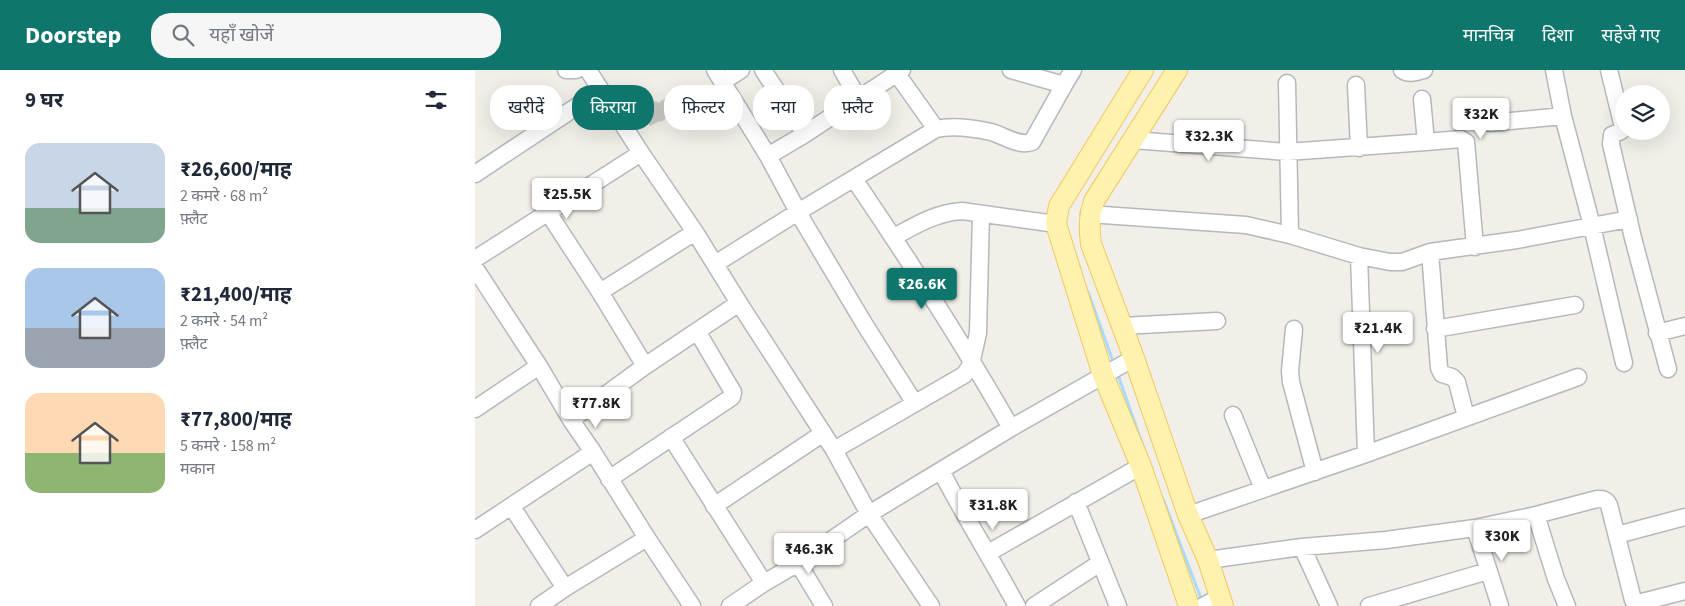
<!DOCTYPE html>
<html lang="hi">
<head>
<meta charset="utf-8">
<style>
	:root { --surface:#fff; --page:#f6f6f7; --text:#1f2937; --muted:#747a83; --accent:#0f766e }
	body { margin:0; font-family:"Source Sans 3","Noto Sans Devanagari",sans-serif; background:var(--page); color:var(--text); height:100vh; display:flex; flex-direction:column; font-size:19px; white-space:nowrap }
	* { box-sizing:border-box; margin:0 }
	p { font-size:16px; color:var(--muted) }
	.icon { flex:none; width:28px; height:28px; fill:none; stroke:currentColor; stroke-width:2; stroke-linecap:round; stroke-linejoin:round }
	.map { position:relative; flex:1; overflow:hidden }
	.sheet { display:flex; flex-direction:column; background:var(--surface); width:475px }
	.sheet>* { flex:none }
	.guide { position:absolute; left:15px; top:15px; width:475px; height:45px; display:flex; gap:10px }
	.fabs { position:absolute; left:1140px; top:15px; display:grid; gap:10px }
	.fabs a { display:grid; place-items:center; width:55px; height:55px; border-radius:50%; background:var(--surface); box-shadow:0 5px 20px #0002; font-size:25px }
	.price { position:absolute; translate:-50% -42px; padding:0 11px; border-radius:5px; background:#fff; color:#222; font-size:16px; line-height:32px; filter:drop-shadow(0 1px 2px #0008) }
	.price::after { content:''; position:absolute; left:50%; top:30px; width:15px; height:11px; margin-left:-8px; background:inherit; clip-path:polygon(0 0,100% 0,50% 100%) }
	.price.active { background:var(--accent); color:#fff }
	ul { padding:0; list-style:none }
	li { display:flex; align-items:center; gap:15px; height:125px; padding:0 25px }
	li span { display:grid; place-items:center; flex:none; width:140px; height:100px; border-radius:15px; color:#555 }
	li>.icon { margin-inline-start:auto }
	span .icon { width:60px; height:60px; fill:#fffc; stroke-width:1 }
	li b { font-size:21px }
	h2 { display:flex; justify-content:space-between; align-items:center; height:60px; padding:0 25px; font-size:21px }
	.tag { padding:0 18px; border-radius:20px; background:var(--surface); box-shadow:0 5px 20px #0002; font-size:18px; line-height:45px }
	.tag.active { background:var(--accent); color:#fff }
	header { display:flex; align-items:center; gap:30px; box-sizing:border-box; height:70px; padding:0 25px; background:var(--accent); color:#fff }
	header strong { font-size:24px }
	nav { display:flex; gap:28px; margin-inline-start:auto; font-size:18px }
	.search { width:350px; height:45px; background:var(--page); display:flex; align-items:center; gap:12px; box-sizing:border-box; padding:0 18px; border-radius:20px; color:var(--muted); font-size:19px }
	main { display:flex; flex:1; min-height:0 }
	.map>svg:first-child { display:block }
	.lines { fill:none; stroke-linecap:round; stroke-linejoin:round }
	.stream { stroke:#aadaff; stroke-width:3 }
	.building { fill:#cccac5 }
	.minor-casing { stroke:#b5b8bc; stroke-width:19 }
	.major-casing { stroke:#f2c960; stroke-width:22 }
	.minor { stroke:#fff; stroke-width:16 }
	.major { stroke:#fff2af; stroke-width:20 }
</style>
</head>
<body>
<header>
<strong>Doorstep</strong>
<div class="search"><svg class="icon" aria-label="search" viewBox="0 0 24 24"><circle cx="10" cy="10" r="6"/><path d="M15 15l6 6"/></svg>यहाँ खोजें</div>
<nav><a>मानचित्र</a><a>दिशा</a><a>सहेजे गए</a></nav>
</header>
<main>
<section class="sheet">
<h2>9 घर<svg class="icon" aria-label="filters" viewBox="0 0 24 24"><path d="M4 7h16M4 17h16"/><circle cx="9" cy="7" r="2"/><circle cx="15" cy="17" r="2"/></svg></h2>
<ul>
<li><span style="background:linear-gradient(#c9d6e8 65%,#7fa58c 0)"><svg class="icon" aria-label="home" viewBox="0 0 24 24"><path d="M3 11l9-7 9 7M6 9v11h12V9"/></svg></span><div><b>₹26,600/माह</b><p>2 कमरे · 68 m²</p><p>फ़्लैट</p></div></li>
<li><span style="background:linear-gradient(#a9c7e8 60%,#9aa5b1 0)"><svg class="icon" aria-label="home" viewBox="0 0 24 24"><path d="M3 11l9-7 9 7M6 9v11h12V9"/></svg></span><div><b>₹21,400/माह</b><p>2 कमरे · 54 m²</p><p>फ़्लैट</p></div></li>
<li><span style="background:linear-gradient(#ffd9b3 60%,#8fb573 0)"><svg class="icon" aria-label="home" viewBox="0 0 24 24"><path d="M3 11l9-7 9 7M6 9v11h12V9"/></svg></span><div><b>₹77,800/माह</b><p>5 कमरे · 158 m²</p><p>मकान</p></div></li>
</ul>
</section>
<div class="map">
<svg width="1210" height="536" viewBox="0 0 1210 536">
	<rect width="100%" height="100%" fill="#f1efe8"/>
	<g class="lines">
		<path class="stream" d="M613,222L639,294
			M642,302L669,379
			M688,429L727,531"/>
	</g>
	<path class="building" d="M191,28L200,42L186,52L185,51L175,56L166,42L181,31L183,33Z"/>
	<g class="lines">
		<defs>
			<path id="minor" d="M91,0H101
				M113,0L166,83L220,162L264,233L359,380L394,444L456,536
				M240,0L293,86L328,151L390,255L439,332
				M288,0L330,64
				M367,0L383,28
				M536,0L589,15L598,0
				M927,0C934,5 941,2 949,0
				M1079,0L1088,46L1117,156L1149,293
				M1134,0L1148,57L1146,61L1137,65L1136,74L1158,168L1193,299
				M422,4L461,59
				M247,12L266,0
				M812,13L815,165
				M881,15L884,78
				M1015,53L1088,46
				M658,70L812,82L951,72L947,29
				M951,72L986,69L991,72L1000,177
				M293,86L330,64L427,0
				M0,104L125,21
				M379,109C434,190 487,272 536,358
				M74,144L125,222L170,296
				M614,144L771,155L815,165L884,186L915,192H927L955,182L1042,170L1154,149
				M419,167C441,155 460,143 487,141L581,154
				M955,182L964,298L967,304L977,307L982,312L991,347
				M884,186L891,384
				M0,189L166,83
				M240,194L323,142L461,59C479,55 498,58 516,62C528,65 544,77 557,72L589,15
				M0,198L64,296L96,350L118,382L172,468L217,536
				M125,222L220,162
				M647,256L742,251
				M819,259L815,301L816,312L840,402
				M960,259L1100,235
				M1182,263L1210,256
				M0,339L64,296
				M758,345L788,419
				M96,350L170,296L264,233
				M196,367L289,513
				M359,380L489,305L494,298L497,290L503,263L506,144
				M466,401C490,447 517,490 542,536
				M134,409L257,327L258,322L255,317L222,261
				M601,432L643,536
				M239,436L347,364
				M37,437L90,518
				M713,445L891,384L1103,307
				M1061,445L1081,509L1092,536
				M1000,458L1025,536
				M0,460L118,382
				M1142,465L1210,447
				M827,477L854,536
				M513,483L666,396
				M733,490L827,477L911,470L1000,458L1061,445L1122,429C1128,429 1131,429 1134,435L1158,530L1163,533L1210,521
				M323,493L349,536
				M64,536L90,518L172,468
				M255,536L289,513L323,493L394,444L536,358L659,288
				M559,536L625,493
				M728,536L745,527
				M894,536L1013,501"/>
			<path id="major" d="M668,0L584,136L581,154L628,305L666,396L714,536
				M702,0L619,131C614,146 614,158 616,174L659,288L713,445L733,490L748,536"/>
		</defs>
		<use href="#minor" class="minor-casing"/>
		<use href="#major" class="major-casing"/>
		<use href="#minor" class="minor"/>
		<use href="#major" class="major"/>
	</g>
</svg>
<div class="fabs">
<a><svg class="icon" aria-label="layers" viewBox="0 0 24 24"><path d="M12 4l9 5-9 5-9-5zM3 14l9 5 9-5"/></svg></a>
</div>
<b class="price" style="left:1006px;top:70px">₹32K</b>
<b class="price" style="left:734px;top:92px">₹32.3K</b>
<b class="price" style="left:92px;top:150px">₹25.5K</b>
<b class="price active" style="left:447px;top:240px">₹26.6K</b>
<b class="price" style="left:903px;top:284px">₹21.4K</b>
<b class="price" style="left:121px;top:359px">₹77.8K</b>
<b class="price" style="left:518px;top:461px">₹31.8K</b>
<b class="price" style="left:1027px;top:492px">₹30K</b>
<b class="price" style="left:334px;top:505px">₹46.3K</b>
<div class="guide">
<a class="tag">खरीदें</a>
<a class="tag active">किराया</a>
<a class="tag">फ़िल्टर</a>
<a class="tag">नया</a>
<a class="tag">फ़्लैट</a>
</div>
</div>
</main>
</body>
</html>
